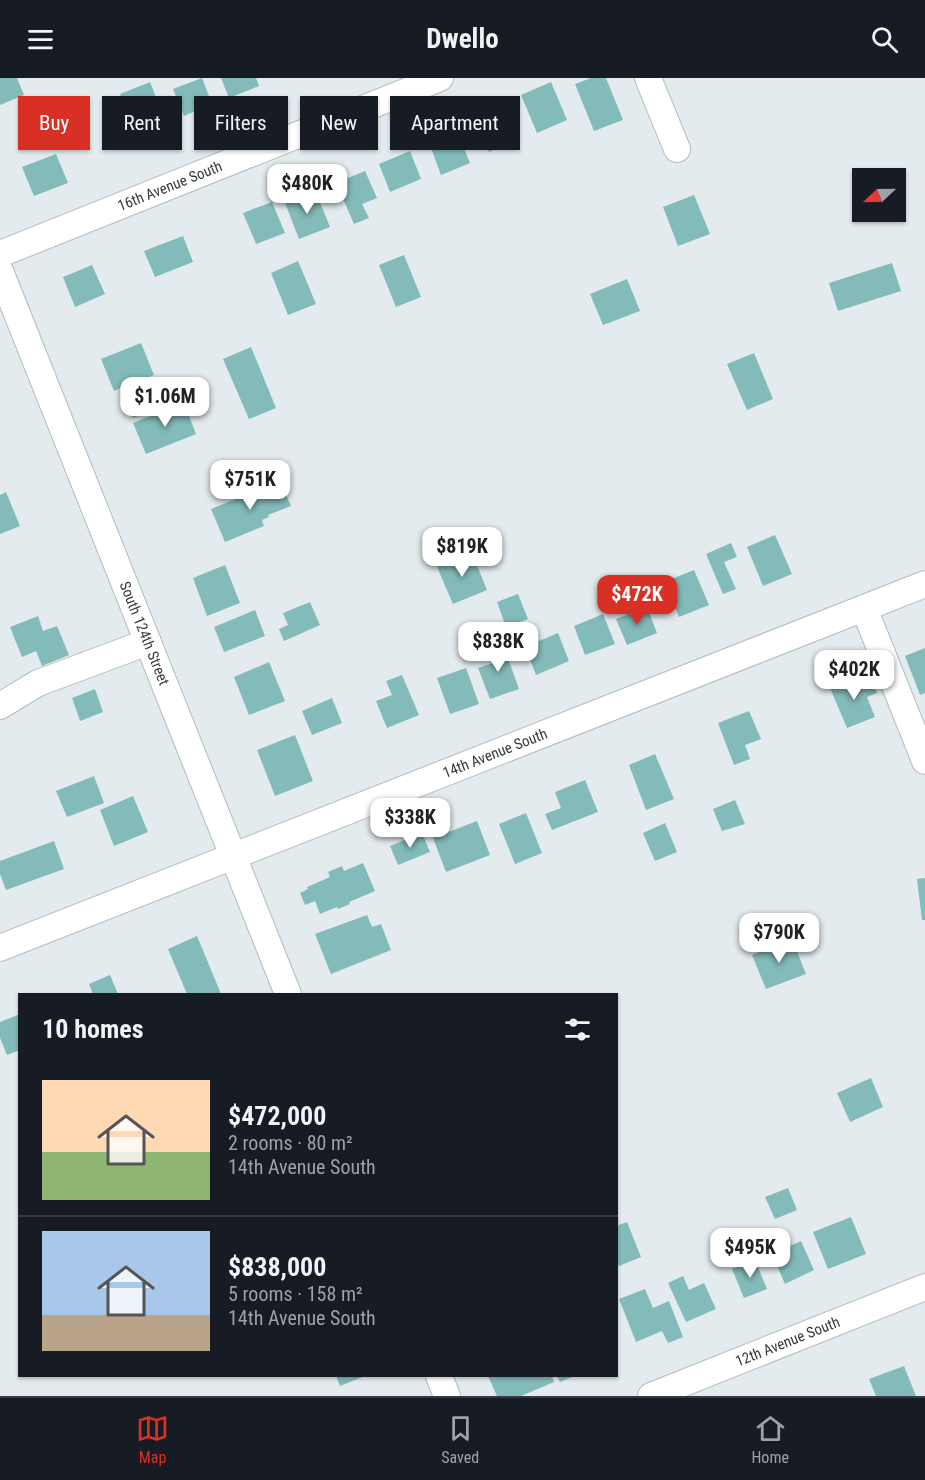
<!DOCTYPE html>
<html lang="en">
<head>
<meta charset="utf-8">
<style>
	:root { --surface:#171b24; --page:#20242c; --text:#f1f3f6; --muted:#9ea1a6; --line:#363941; --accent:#d93025 }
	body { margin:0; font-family:"Roboto Condensed",sans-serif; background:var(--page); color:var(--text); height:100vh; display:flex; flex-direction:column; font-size:22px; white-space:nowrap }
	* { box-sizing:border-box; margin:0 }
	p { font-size:20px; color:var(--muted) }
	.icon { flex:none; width:33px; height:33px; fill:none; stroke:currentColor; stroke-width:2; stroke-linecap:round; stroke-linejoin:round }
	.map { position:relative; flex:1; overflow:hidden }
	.sheet { position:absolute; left:18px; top:915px; width:600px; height:384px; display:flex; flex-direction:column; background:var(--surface); border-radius:0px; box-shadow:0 2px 4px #0004 }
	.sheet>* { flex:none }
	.banner { position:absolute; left:18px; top:18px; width:600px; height:54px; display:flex; gap:12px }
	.needle { width:39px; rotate:248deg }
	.fabs { position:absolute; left:852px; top:90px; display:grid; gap:12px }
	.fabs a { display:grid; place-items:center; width:54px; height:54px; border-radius:0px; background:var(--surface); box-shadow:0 2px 4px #0004; font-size:30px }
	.price { position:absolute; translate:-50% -51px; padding:0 14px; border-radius:12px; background:#fff; color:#222; font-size:20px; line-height:39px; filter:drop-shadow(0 2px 3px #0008) }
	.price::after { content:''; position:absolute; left:50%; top:36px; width:18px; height:14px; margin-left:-9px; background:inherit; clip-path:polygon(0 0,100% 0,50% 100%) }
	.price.on { background:var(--accent); color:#fff }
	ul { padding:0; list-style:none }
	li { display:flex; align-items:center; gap:18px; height:150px; padding:0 24px }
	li+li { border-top:2px solid var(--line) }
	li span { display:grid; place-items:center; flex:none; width:168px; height:120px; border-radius:0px; color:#555 }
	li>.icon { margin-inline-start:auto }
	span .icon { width:72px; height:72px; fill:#fffc; stroke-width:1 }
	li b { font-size:26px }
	h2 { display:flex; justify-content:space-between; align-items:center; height:72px; padding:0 24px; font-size:26px }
	.pill { padding:0 21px; border-radius:0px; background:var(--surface); box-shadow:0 2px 4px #0004; font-size:21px; line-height:54px }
	.pill.on { background:var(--accent); color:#fff }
	header { display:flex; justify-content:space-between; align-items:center; height:78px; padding:0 24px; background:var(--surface); font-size:27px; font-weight:700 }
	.tab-bar { display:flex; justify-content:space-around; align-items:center; height:84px; border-top:2px solid var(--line); background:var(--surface); font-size:16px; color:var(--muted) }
	.tab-bar a { display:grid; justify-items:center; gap:3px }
	.tab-bar .on { color:var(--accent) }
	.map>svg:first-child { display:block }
	.building { fill:#83bbba }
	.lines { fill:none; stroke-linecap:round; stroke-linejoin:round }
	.minor-casing { stroke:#b3bbbe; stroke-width:28 }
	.minor { stroke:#fff; stroke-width:26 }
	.labels { text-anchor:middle; stroke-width:6; stroke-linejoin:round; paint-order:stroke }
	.street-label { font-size:15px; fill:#373a3b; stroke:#fff }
</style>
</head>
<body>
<header><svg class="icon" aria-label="menu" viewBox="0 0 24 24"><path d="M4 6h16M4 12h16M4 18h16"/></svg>Dwello<svg class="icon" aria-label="search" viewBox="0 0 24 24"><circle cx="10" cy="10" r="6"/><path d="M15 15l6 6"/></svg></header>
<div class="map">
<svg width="925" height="1318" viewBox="0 0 925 1318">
	<rect width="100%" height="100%" fill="#e3ebee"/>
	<path class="building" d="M0,0H17L24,17L0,27Z
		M202,0L212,26L184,38L173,11Z
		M221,0H256L259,8L229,20Z
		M591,0H606L623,42L594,53L575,6Z
		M150,4L166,44L135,56L120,16Z
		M551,4L567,42L537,55L521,17Z
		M501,29L516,63L489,74L475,41Z
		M456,51L470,85L441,97L428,62Z
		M410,73L421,101L390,114L379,86Z
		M56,76L68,105L34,118L22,89Z
		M365,93L377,120L362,126L369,140L354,146L336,105Z
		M315,112L330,149L299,161L285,125Z
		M694,117L710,156L678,168L663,129Z
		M272,124L285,155L256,166L243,135Z
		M183,158L193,184L155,199L144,173Z
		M404,177L421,219L396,229L379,187Z
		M298,183L316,226L288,237L271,195Z
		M892,185L901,213L838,233L829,205Z
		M92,187L105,216L75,229L63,199Z
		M627,201L640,233L603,247L590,216Z
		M141,265L154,297L114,313L101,281Z
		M251,269L276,330L249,341L223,281Z
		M754,275L773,321L747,332L727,286Z
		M146,306L156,331L133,340L123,315Z
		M184,325L196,356L146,376L133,345Z
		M280,403L291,428L268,437L269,439L262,442L264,448L225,464L211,431Z
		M6,414L20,448L0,456V417Z
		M775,457L792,496L763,508L747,469Z
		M731,465L737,479L724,484L736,511L723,516L706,476Z
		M472,475L487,512L453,526L437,489Z
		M225,487L240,525L207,538L193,500Z
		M694,492L709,527L679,539L664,504Z
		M518,516L528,541L506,549L497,524Z
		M310,524L320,547L284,563L279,551L288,547L283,535Z
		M647,529L657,555L627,567L616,541Z
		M255,532L265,558L224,574L214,549Z
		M603,536L615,566L585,577L574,548Z
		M38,538L43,553L57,548L69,577L42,588L36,573L22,579L10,549Z
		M558,555L569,583L536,597L525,569Z
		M502,564L519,611L490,621L478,590L493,585L487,570Z
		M925,570V615L920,617L905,578Z
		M269,584L285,623L249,637L234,599Z
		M466,590L479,626L450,636L437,600Z
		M402,597L419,637L387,650L376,623L392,617L386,603Z
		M859,598L862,607L872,603L877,615L867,619L875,639L847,650L830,610Z
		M95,611L103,634L80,643L72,620Z
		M332,620L342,645L312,657L302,633Z
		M749,633L761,661L745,667L750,681L734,687L718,645Z
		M295,657L313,703L275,718L257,672Z
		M655,676L674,721L646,732L629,687Z
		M94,698L104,725L67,739L56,713Z
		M585,702L598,734L552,752L545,736L561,730L555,714Z
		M133,718L148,754L114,768L100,732Z
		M735,722L745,746L722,753L713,731Z
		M526,735L542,775L515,786L499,746Z
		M477,743L490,777L446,794L433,760Z
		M665,745L677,774L655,783L643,755Z
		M422,755L430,774L398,787L390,768Z
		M54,763L64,791L6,812L0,796V783Z
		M363,785L375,813L349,824L350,826L338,831L337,829L320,836L315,823L305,827L300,815L308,811L307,809L330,799L328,794L342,788L344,793Z
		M925,800V842H922L917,801Z
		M367,837L372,849L381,846L391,872L331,896L315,856Z
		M197,858L221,916H187L168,871Z
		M792,861L806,896L766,911L752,877Z
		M110,897L118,916H93L89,906Z
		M20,936V972L7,977L0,960V944Z
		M871,1000L883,1029L850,1044L837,1015Z
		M788,1110L797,1132L775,1141L765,1119Z
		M851,1139L866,1176L828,1191L813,1154Z
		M627,1144L641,1179L619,1188L616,1183V1148Z
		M801,1163L814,1192L785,1206L772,1176Z
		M755,1182L767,1211L744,1220L732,1191Z
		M683,1198L689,1212L704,1205L716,1231L686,1244L668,1205Z
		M645,1211L653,1230L669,1223L683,1259L668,1265L662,1253L636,1264L619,1221Z
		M904,1288L916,1318H876L869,1301Z
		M336,1298H365L340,1308Z
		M488,1298H552L554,1304L521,1318H497Z
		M557,1298H572V1299L560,1304Z"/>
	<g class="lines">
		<defs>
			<g id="minor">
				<path d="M648,0L677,71"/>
				<path id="s1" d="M0,176L440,0"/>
				<path id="s2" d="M0,193L288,916"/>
				<path d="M864,530L925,683"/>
				<path d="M0,628L38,605L148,564"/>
				<path id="s3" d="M0,870L925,506"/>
				<path d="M439,1298L447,1318"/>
				<path id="s4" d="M651,1318L925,1209"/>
			</g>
		</defs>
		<use href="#minor" class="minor-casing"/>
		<use href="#minor" class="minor"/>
	</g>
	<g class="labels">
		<g class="street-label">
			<text dy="5" stroke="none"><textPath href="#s1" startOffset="183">16th Avenue South</textPath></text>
			<text dy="5" stroke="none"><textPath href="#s2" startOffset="390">South 124th Street</textPath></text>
			<text dy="5" stroke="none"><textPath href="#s3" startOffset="532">14th Avenue South</textPath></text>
			<text dy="5" stroke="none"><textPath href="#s4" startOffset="147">12th Avenue South</textPath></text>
		</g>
	</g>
</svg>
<div class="fabs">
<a><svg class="needle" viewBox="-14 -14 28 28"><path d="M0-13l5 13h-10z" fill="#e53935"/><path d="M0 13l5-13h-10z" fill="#9ea1a6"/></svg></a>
</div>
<b class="price" style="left:307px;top:137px">$480K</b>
<b class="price" style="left:165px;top:350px">$1.06M</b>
<b class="price" style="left:250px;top:433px">$751K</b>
<b class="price" style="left:462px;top:500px">$819K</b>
<b class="price on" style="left:637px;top:548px">$472K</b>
<b class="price" style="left:498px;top:595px">$838K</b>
<b class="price" style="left:854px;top:623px">$402K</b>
<b class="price" style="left:410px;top:771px">$338K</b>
<b class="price" style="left:779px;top:886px">$790K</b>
<b class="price" style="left:750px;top:1201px">$495K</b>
<div class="banner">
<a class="pill on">Buy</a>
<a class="pill">Rent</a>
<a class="pill">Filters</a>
<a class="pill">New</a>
<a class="pill">Apartment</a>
</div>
<section class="sheet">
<h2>10 homes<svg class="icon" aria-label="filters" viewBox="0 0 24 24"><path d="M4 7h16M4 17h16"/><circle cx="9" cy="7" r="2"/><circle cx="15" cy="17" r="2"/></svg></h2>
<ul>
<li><span style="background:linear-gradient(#ffd9b3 60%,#8fb573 0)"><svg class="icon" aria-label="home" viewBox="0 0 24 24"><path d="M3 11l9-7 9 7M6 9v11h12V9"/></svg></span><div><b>$472,000</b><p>2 rooms · 80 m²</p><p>14th Avenue South</p></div></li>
<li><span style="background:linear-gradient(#a9c7e8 70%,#b9a48a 0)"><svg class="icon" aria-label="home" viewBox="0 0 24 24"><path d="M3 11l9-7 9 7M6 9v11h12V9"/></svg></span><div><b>$838,000</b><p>5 rooms · 158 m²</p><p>14th Avenue South</p></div></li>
</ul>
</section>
</div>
<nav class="tab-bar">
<a class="on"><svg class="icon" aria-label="map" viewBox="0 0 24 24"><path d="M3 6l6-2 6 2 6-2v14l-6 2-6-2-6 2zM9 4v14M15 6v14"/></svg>Map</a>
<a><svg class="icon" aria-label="saved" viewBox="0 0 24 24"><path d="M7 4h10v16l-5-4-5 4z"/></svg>Saved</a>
<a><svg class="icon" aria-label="home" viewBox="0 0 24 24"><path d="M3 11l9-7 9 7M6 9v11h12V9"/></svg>Home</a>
</nav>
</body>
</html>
